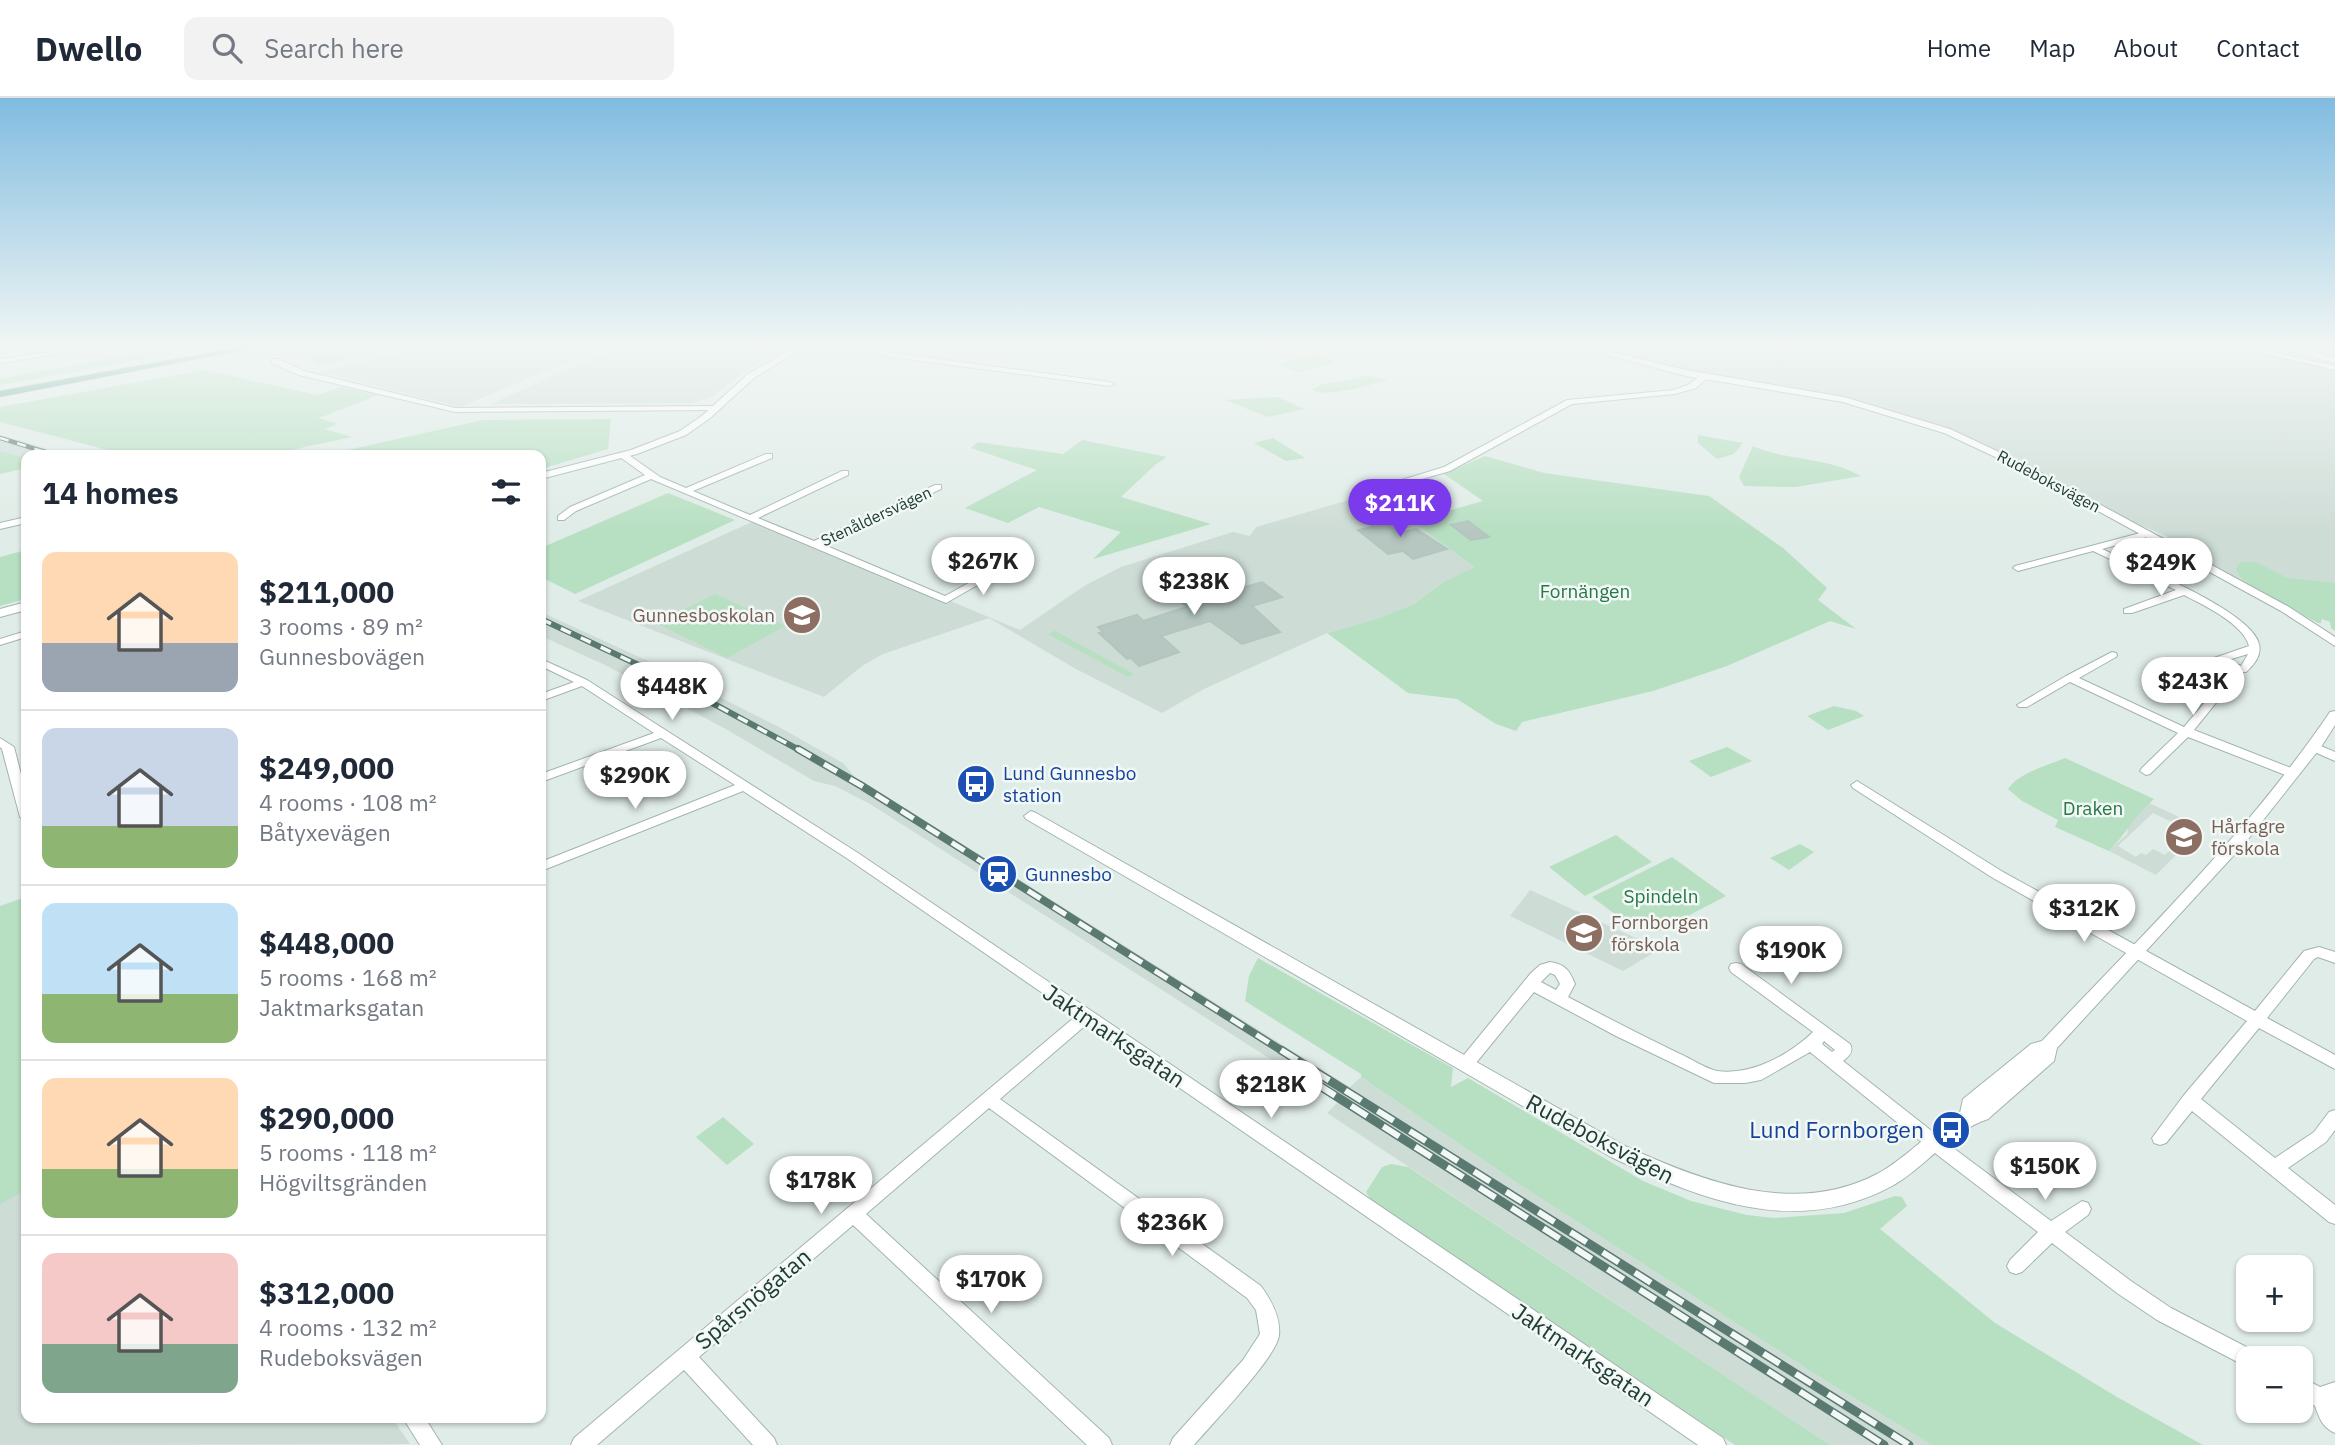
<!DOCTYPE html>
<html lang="en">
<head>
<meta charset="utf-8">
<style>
	:root { --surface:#fff; --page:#f2f2f3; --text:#1f2937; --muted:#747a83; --line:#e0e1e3; --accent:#7c3aed }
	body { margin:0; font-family:"IBM Plex Sans",sans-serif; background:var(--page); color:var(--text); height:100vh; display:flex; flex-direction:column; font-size:26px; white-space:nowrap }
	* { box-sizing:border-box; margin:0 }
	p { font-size:23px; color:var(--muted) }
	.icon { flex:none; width:38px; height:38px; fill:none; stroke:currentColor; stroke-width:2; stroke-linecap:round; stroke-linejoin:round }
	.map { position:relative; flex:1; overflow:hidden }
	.panel { position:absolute; left:21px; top:352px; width:525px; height:973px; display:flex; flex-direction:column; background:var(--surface); border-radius:14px; box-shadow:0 2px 5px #0004 }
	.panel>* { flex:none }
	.tools { position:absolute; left:2236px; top:1157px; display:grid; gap:14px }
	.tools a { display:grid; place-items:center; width:77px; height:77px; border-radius:14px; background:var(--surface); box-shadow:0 2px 5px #0004; font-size:35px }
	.price { position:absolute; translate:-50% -60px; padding:0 16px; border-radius:24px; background:#fff; color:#222; font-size:23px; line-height:46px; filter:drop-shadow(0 2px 4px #0008) }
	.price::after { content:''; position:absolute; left:50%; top:42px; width:21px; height:16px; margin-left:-10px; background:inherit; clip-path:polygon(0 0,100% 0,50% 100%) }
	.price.active { background:var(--accent); color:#fff }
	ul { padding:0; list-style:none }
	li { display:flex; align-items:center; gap:21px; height:175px; padding:0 21px }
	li+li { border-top:2px solid var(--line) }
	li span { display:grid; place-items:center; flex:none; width:196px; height:140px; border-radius:14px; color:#555 }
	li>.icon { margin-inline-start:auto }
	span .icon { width:84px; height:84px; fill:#fffc; stroke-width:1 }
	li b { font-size:30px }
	h2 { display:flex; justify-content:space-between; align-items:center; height:84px; padding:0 21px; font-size:30px }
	header { display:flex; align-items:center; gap:42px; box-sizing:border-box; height:98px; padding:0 35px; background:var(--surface); border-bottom:2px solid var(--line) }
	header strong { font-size:33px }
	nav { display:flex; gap:38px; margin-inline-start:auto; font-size:24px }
	.search { width:490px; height:63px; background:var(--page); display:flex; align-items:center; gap:18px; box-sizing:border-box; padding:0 24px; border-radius:14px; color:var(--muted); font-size:26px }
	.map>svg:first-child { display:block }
	.built { fill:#cedcd6; fill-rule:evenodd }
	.green { fill:#b7dfc2 }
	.building { fill:#b5c7c0; stroke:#b2c6be; stroke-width:2 }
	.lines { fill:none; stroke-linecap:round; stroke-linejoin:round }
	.minor-casing { stroke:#a3b4ae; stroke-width:2 }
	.tertiary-casing { stroke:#a3b4ae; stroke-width:2 }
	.secondary-casing { stroke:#9eb8af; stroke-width:2 }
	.primary-casing { stroke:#c1c9c7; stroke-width:1 }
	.minor { fill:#fff; fill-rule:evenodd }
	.tertiary { fill:#fff; fill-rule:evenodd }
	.secondary { fill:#fff; fill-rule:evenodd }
	.primary { fill:#62a494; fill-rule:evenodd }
	.rail-far3-casing { stroke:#5a7971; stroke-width:4.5 }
	.rail-far2-casing { stroke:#5a7971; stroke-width:6 }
	.rail-far1-casing { stroke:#5a7971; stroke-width:8 }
	.rail-casing { stroke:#5a7971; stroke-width:9 }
	.rail-far3 { stroke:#f1f8f5; stroke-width:2.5; stroke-dasharray:9; stroke-linecap:butt }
	.rail-far2 { stroke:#f1f8f5; stroke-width:3.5; stroke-dasharray:11; stroke-linecap:butt }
	.rail-far1 { stroke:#f1f8f5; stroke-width:5; stroke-dasharray:15; stroke-linecap:butt }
	.rail { stroke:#f1f8f5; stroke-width:6; stroke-dasharray:19; stroke-linecap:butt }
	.labels { text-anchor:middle; stroke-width:5; stroke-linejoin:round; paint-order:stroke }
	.far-street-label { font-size:16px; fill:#203d36; stroke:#f1f8f5 }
	.park-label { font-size:19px; fill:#277747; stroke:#f1f8f5 }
	.education-label { font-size:19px; fill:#785e54; stroke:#f1f8f5; text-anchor:start }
	.transit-label { font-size:19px; fill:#164399; stroke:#f1f8f5; text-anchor:start }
	.near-street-label { font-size:23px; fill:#203d36; stroke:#f1f8f5 }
	.near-transit-label { font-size:23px; fill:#164399; stroke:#f1f8f5; text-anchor:end }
</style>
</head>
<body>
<header>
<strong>Dwello</strong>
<div class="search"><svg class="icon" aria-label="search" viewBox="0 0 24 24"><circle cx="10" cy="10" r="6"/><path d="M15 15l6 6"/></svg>Search here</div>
<nav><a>Home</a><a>Map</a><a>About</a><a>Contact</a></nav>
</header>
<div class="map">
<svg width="2335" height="1347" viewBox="0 0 2335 1347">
	<rect width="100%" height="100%" fill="#e0ece7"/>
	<path class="built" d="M431,247H608L460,309L319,274Z
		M621,247H793L743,275L712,299L691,305L491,306Z
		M1580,247H2227L2335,272V502L2297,516L2169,443L2167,438L2135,425L1983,345L1939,327L1846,301L1677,271Z
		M0,337L19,342L64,357H26V360L0,353Z
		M1373,395L1476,469L1445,483L1414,506L1376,521L1327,535L1204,591L1162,615L1076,571L989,520L883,556L862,568L824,599L578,503L756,422L1020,532L1084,488L1121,469L1233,434L1250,438L1256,429Z
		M541,514L648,563L779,629L843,665L855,679L1350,989L1361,979L1520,1087L1826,1283L1932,1347H1830L1327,1015L1338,1004L870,706L835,688L814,683L724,630L605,567L541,538Z
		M2149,705L2203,730L2156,777L2109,753L2127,736L2129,725ZM2153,715L2178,727L2169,736L2180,742L2165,757L2153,751L2146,757L2141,755L2136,759L2118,748Z
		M1530,792L1660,851L1623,873L1510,818Z
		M26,1088V1320H392L410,1346L0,1347V1102Z"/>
	<path class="green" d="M181,247H225L0,287V281Z
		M310,247H407L320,268L297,250Z
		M1313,255L1335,264L1299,275L1277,266Z
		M204,272L317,297L341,289L378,297L319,320L337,326L325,331L352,339L268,357H127L0,324V309Z
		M1367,278L1388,282C1370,287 1328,300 1312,292L1320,287Z
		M1278,299L1304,311L1268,319L1225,302Z
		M611,321L608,351L541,371V357H325L483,322Z
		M1698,337L1743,345L1734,356L1717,361L1698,345Z
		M1273,340L1305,360L1286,363L1254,345Z
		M1082,342L1167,359L1155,367L1121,399L1211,426L1093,461L1121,434L1039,409L1008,425L965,410L1037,372L971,350L978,344L1063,356Z
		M1753,348C1787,363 1828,359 1861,378L1796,389L1744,388L1739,379Z
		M0,353L26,360V370L0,376Z
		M1485,358L1544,375L1709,398L1783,450L1827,490L1818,502L1856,531L1830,523L1727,568L1653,593L1522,624L1516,633L1496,626L1457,601L1408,595L1327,535L1376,521L1414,506L1445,483L1475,469L1412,423L1483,403L1444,376Z
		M668,395L735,422L575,496L541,479V450Z
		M26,452V501L0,508V459Z
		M2246,464H2256L2287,480L2335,485V533L2331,530L2330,524L2322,521L2321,525H2318C2298,514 2243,492 2236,471L2239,465Z
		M715,496L785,528L727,560L656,525Z
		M1054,533H1055L1134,576L1128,579L1048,536Z
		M1834,608L1856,613L1864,618L1828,632L1807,618Z
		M1727,649L1752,663L1711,679L1689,663Z
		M2065,660L2154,701C2135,717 2126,736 2109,753L2055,729L2058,722L2022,703L2008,691C2018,675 2049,667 2065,660Z
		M1616,737L1652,764L1585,798L1549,769Z
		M1800,746L1814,754L1789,772L1770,760Z
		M1672,759L1726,798L1659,833L1619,819L1592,799Z
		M26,799V1092L0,1106V808Z
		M1258,860L1453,970L1451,989L1468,980L1643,1083L1691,1103L1747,1117L1774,1120L1844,1115L1895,1098L1902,1099L1907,1108L1880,1131L1995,1225L2117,1299L2203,1347H1932L1826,1283L1520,1087L1361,979V976L1245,903L1249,878Z
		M723,1019L754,1046L727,1067L696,1039Z
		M1391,1066L1408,1069L1830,1347H1735L1374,1107L1366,1094L1382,1069Z"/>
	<path class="building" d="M1377,417L1399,435L1416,431L1447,451L1413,461L1403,453L1388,456L1358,432L1373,429L1363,420Z
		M1468,423L1489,439L1471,442L1451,427Z
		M1199,470L1213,481L1219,480L1235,492L1262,484L1282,499L1252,508L1280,534L1242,546L1210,523L1161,538L1179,554L1139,568L1131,560L1127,561L1099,535L1103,534L1098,529L1137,517L1143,523L1187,509L1172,496L1178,494L1163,481Z"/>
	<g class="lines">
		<defs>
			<path id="minor" d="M99,247H113L0,265V261Z
				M871,247H877V250L886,254L1110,284L1114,286L1110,288L884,258L871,252Z
				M272,261H278L304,273L455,310L715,308L719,310L715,312L455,314L299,277L272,265Z
				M1701,277L1708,279L1696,290L1675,296L1572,306L1450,373L1373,395L1369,392L1444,369L1567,302L1674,292L1690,286Z
				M620,355H626L660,379L686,390L766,356H772V360L693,393L750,417L842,373H848V377L758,420L814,443L935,387H941V391L822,446L945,498L1001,467L1004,466L1009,469L946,505L651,381L576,413L564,422H558V418L570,409L645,377L620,359Z
				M26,419V425L0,431V425Z
				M2148,433L2153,436L2151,438L2102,451C2134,466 2252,513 2259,546C2262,557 2254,567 2246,574H2238L2213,562L2214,560L2249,548C2244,526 2203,507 2184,497L2132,515H2124V511L2176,492L2093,453L2018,473L2013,470L2015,468ZM2248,556L2241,568L2228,562Z
				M26,533V539L0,547V541Z
				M2112,554L2116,555L2117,557L2116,559L2079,580L2184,629L2211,597H2219L2221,599L2219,601L2194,632L2296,672L2298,675L2296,678H2288L2188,639L2150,676L2146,677L2140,673L2142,670L2178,635L2070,584L2027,609H2019L2017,607L2066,578Z
				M541,561L587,582L858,755L1723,1340L1726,1347H1698L1087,926L1000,1001L1261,1188C1271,1202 1281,1219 1279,1237C1278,1258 1210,1328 1194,1347H1170L1173,1340L1243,1262L1260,1236L1256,1212L1247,1200L989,1010L866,1116L1109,1340L1112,1347H1087L853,1127L699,1259L774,1340L777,1347H753L684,1272L597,1347H571L574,1340L1076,918L848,761L743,693L541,773V764L735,687L661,640L541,684V676L654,635L582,588L541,603V596L574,584L541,568Z
				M0,640L14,649L26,696V723L20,719L2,651L0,649Z
				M2314,645L2335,654V663L2310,652L2308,649Z
				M1857,683L2003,774L2255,913L2304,853L2319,849L2335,854V865L2318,859L2314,861L2267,920L2335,957V971L2259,930L2201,1001L2275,1060L2314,1034L2329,1014L2335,1012V1032L2326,1044L2288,1070L2335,1107V1126L2329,1124L2192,1013L2166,1045L2160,1047L2154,1045L2152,1040L2184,997L2247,923L1993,780L1853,690L1851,687Z
				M1550,864C1565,866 1570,873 1575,886L1568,899C1604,918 1641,937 1678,955C1690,960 1704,970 1717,973C1751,978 1789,957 1813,934L1731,874L1729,870L1731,866L1736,865L1741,866L1850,946C1854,953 1850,958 1843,963L1952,1049L2051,1123L2082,1103L2088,1105L2091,1111L2088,1117L2065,1134L2131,1183L2171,1210L2256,1254L2258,1260H2249V1270L2157,1222L2117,1195L2052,1145L2022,1174L2016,1176L2010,1174L2007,1168L2010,1162L2038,1134L1940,1059L1810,954L1761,982L1745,985H1714L1616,938L1534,894L1471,971L1465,973L1459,971L1457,967L1459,963L1531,875L1540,867ZM1550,875L1555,877L1560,886L1556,892L1541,884ZM1824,943L1835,952L1832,954L1822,946Z
				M2301,1279L2320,1289L2335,1284V1335C2323,1330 2319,1320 2315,1308L2301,1300Z
				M403,1320H425L442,1347H420Z"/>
			<path id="tertiary" d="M799,247H808L754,280L709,321L686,337L637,356L541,381V375L631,352L680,333L703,317L748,276Z
				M1570,247H1582L1686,272L1844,299L1950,331L2029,368L2289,509L2335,539V548L2281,513L2023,372L1944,335L1843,304L1686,278Z
				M2228,247H2241L2335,268V272Z
				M26,504V512L0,519V511Z
				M2335,613V627L2321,649L2245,745L2057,950L2054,963L1988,1021C1949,1034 1926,1069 1892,1088C1796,1140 1702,1102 1611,1059L1026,721L1024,718L1031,713L1036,715L1625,1048C1703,1084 1795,1119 1877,1076C1907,1060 1930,1032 1960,1015L1963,1001L2031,946L2042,943C2142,837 2248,735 2330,614Z"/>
			<path id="secondary" d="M2266,247H2280L2335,259V265Z"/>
			<path id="primary" d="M251,247H270L0,299V293Z"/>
		</defs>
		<use href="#minor" class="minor-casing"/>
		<use href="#tertiary" class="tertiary-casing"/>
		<use href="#secondary" class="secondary-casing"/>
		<use href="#primary" class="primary-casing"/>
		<use href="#minor" class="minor"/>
		<use href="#tertiary" class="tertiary"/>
		<use href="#secondary" class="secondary"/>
		<use href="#primary" class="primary"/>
		<defs>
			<path id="rail-far3" d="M0,340L55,357"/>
			<path id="rail-far2" d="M541,521L664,579L801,653"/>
			<path id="rail-far1" d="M798,651L862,688L1284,954"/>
			<path id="rail" d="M1281,952L1909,1347
				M1287,967L1884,1347"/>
		</defs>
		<use href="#rail-far3" class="rail-far3-casing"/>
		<use href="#rail-far2" class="rail-far2-casing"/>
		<use href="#rail-far1" class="rail-far1-casing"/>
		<use href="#rail" class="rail-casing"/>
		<use href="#rail-far3" class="rail-far3"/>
		<use href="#rail-far2" class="rail-far2"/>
		<use href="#rail-far1" class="rail-far1"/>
		<use href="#rail" class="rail"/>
	</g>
	<linearGradient id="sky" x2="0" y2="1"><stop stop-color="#80bce0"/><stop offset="0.57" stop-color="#f1f6f4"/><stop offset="1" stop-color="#f1f6f4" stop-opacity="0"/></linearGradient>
	<rect width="2335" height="435" fill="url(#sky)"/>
	<defs>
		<symbol id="school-disc" viewBox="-11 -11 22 22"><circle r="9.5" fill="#8d6e63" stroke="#f1f8f5"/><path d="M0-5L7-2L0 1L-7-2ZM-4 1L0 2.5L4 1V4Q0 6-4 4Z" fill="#fff"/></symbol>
		<symbol id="bus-disc" viewBox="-11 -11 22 22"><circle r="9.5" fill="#1a4fb4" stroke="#f1f8f5"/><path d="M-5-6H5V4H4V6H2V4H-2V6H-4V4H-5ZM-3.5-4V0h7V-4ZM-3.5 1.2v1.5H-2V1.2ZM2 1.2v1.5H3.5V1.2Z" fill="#fff"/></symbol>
		<symbol id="station-disc" viewBox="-11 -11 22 22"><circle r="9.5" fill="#1a4fb4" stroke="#f1f8f5"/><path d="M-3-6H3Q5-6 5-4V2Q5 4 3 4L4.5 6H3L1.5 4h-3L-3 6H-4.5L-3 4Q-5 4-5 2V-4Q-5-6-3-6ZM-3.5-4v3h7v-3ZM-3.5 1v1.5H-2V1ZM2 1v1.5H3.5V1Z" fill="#fff"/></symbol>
	</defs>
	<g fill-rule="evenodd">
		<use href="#school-disc" x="780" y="495" width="44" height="44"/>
		<use href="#bus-disc" x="954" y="664" width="44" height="44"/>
		<use href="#school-disc" x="2162" y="717" width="44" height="44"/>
		<use href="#station-disc" x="976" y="754" width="44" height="44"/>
		<use href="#school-disc" x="1562" y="813" width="44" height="44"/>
		<use href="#bus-disc" x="1929" y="1010" width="44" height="44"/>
	</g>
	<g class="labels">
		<g class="far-street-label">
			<text transform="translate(2049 383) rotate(28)" y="6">Rudeboksvägen</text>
			<text transform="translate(876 418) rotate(-25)" y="6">Stenåldersvägen</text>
		</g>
		<g class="park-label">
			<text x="1585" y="500">Fornängen</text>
			<text x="2093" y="717">Draken</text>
			<text x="1661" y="805">Spindeln</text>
		</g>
		<g class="education-label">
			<text x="775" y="524" text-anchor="end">Gunnesboskolan</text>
			<text x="2211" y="735">Hårfagre<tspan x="2211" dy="22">förskola</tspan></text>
			<text x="1611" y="831">Fornborgen<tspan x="1611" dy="22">förskola</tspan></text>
		</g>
		<g class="transit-label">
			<text x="1003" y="682">Lund Gunnesbo<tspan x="1003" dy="22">station</tspan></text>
			<text x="1025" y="783">Gunnesbo</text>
		</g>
		<g class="near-street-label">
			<text transform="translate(1114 938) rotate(34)" y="8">Jaktmarksgatan</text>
			<text transform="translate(1600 1041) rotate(28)" y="8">Rudeboksvägen</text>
			<text transform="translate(753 1201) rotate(-40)" y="8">Spårsnögatan</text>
			<text transform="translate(1583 1257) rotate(34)" y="8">Jaktmarksgatan</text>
		</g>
		<g class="near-transit-label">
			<text x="1924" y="1040">Lund Fornborgen</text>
		</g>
	</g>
</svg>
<div class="tools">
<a>+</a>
<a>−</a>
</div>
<b class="price active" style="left:1400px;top:441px">$211K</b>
<b class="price" style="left:983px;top:499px">$267K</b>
<b class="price" style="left:2161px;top:500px">$249K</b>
<b class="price" style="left:1194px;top:519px">$238K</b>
<b class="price" style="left:2193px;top:619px">$243K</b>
<b class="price" style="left:672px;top:624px">$448K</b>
<b class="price" style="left:635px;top:713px">$290K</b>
<b class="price" style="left:2084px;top:846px">$312K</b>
<b class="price" style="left:1791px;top:888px">$190K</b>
<b class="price" style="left:1271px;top:1022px">$218K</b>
<b class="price" style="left:2045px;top:1104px">$150K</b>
<b class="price" style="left:821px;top:1118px">$178K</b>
<b class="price" style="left:1172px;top:1160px">$236K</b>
<b class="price" style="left:991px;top:1217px">$170K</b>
<section class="panel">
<h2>14 homes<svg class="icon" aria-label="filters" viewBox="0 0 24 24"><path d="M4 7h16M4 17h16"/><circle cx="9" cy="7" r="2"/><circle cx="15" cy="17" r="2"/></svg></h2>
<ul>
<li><span style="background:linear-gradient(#ffd9b3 65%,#9aa5b1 0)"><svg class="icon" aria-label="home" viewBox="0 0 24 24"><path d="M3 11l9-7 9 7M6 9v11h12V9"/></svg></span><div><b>$211,000</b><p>3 rooms · 89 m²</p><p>Gunnesbovägen</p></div></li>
<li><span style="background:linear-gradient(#c9d6e8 70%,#8fb573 0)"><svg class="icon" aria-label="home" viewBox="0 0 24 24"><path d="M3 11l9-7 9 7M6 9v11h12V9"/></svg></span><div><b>$249,000</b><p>4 rooms · 108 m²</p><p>Båtyxevägen</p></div></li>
<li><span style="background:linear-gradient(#bfe0f5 65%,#8fb573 0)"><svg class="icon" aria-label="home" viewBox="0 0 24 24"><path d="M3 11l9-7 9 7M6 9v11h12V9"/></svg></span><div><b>$448,000</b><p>5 rooms · 168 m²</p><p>Jaktmarksgatan</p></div></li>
<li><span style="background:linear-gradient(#ffd9b3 65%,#8fb573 0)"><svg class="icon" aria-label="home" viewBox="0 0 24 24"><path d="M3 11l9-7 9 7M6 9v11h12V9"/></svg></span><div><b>$290,000</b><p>5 rooms · 118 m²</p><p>Högviltsgränden</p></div></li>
<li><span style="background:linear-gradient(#f6c9c9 65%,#7fa58c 0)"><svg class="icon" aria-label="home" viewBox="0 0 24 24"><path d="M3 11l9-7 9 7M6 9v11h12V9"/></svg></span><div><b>$312,000</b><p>4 rooms · 132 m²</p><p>Rudeboksvägen</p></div></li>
</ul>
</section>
</div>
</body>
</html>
